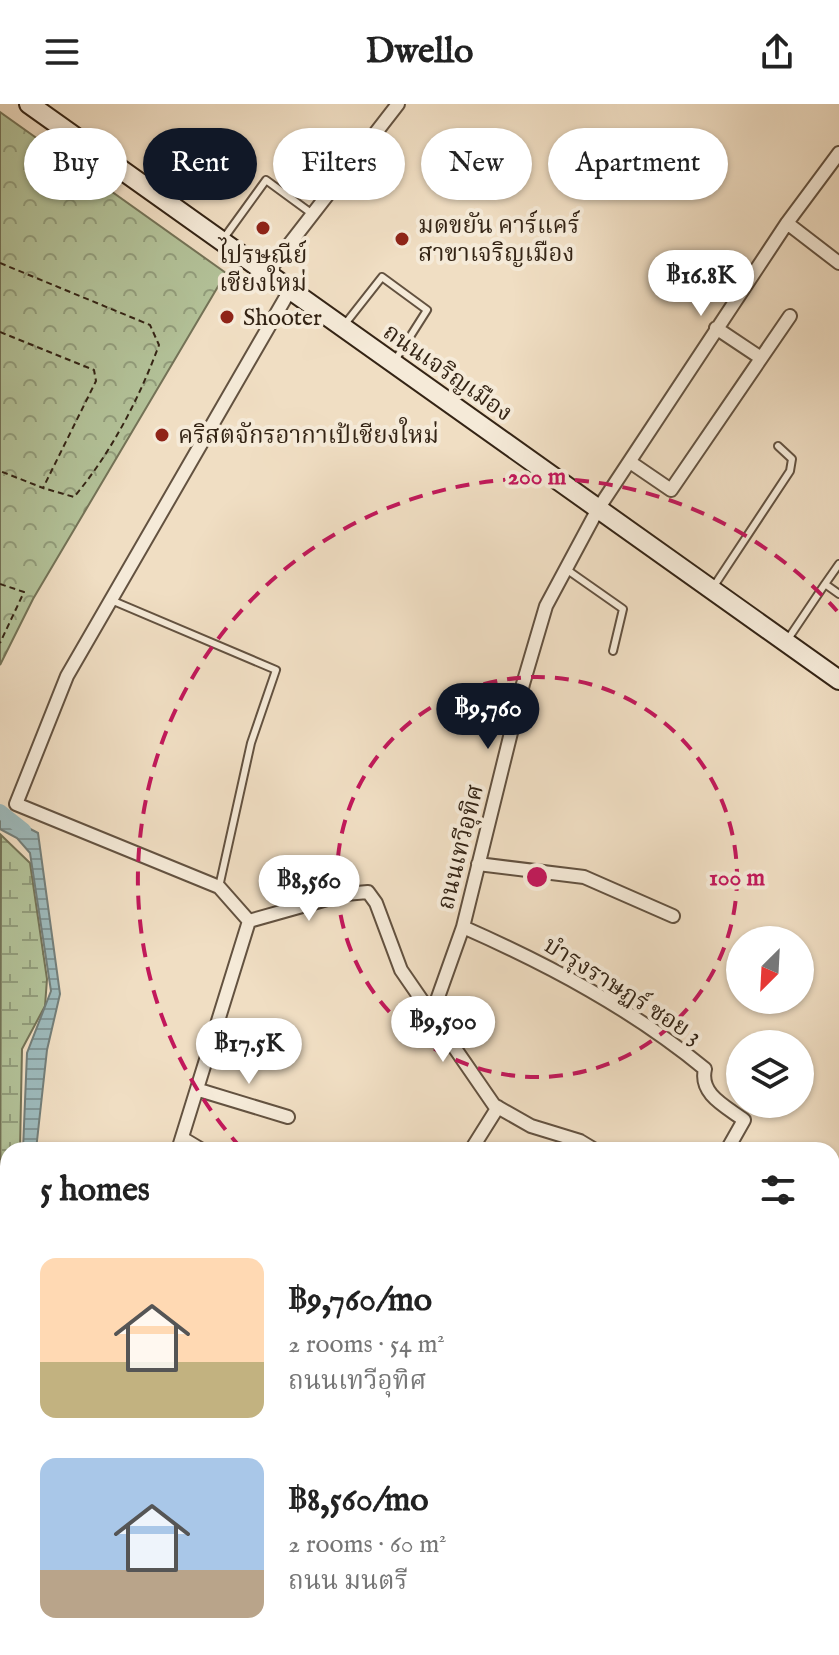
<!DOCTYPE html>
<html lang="en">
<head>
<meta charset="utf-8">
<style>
	:root { --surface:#fff; --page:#f2f2f2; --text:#222; --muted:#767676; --accent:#111827 }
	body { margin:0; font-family:"IM FELL English","Noto Serif Thai",serif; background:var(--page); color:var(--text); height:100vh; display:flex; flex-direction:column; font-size:30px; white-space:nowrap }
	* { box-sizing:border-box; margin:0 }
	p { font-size:26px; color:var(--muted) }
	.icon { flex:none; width:44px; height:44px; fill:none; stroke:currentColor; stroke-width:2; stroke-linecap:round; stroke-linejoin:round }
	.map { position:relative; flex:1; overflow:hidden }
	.side { position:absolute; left:0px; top:1038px; width:840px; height:514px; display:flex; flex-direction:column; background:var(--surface); border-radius:24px 24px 0 0; box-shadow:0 2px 6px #0004 }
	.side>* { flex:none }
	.top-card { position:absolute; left:24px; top:24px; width:792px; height:72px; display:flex; gap:16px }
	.needle { width:52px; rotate:204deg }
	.tools { position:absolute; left:726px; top:822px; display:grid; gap:16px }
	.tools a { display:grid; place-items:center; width:88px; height:88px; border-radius:50%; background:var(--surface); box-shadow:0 2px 6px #0004; font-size:40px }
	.price { position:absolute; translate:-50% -68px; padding:0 18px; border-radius:28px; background:#fff; color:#222; font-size:26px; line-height:52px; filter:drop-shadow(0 2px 4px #0008) }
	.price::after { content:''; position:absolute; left:50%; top:48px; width:24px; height:18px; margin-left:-12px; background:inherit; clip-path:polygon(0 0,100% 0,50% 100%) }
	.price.active { background:var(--accent); color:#fff }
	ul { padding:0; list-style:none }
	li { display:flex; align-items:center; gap:24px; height:200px; padding:0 40px }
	li span { display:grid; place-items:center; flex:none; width:224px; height:160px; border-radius:16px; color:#555 }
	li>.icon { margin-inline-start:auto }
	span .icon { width:96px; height:96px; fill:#fffc; stroke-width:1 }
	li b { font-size:34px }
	h2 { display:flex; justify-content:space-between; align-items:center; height:96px; padding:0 40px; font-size:34px }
	.tag { padding:0 28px; border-radius:36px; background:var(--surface); box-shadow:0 2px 6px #0004; font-size:28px; line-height:72px }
	.tag.active { background:var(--accent); color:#fff }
	header { display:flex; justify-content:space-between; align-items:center; height:104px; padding:0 40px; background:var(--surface); font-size:36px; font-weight:800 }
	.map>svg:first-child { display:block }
	.forest { fill:url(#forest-firs); stroke:#747357; stroke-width:2 }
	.wetland { fill:url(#wetland-marsh); stroke:#747357; stroke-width:2 }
	.park { fill:url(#park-crowns); stroke:#747357; stroke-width:2 }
	.water { fill:url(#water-rules); stroke:#737e79; stroke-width:2 }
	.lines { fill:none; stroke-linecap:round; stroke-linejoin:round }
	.canal { stroke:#9dbabc; stroke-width:14 }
	.lane-casing { stroke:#635240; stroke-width:10 }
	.street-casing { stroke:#635240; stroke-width:16 }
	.secondary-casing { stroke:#342415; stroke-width:22 }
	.path { stroke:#342415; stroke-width:2; stroke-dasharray:6 4; stroke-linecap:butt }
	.lane { stroke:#f5ead8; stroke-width:6 }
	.street { stroke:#f5ead8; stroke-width:12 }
	.secondary { stroke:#f5ead8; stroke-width:18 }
	.ring { fill:none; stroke:#c2185b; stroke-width:4; stroke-dasharray:14 10 }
	.poi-dot { fill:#8f2418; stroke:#f5ead8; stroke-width:3 }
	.labels { text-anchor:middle; stroke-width:8; stroke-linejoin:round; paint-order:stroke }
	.poi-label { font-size:24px; fill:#342415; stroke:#f5ead8; text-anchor:start }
	.street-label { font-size:24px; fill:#342415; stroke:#f5ead8 }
	.centre { fill:#c2185b; stroke:#f5ead8; stroke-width:4 }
	.ring-label { font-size:24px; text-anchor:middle; font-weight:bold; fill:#c2185b; stroke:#f5ead8; stroke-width:8; stroke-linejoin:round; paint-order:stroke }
</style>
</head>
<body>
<header><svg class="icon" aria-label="menu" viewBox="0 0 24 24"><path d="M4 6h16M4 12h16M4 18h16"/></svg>Dwello<svg class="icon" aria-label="share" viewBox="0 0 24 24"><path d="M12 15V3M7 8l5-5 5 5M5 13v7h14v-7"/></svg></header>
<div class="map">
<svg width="839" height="1551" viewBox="0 0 839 1551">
	<defs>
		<pattern id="forest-firs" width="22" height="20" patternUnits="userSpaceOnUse" patternTransform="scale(2)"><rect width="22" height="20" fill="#b3c299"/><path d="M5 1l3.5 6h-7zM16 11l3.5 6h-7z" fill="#929d7c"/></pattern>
		<pattern id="wetland-marsh" width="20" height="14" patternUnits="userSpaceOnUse" patternTransform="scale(2)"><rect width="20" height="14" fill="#b3c299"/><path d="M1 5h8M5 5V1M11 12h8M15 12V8" fill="none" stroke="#929d7c"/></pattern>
		<pattern id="park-crowns" width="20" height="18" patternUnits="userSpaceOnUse" patternTransform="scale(2)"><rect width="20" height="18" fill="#b3c299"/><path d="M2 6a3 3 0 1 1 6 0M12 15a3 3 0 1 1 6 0" fill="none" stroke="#929d7c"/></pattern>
		<pattern id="water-rules" width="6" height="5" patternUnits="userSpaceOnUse" patternTransform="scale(2)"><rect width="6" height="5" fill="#9dbabc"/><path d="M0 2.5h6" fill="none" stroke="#819798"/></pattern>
	</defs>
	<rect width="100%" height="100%" fill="#f0dec3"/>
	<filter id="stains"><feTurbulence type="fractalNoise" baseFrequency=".0025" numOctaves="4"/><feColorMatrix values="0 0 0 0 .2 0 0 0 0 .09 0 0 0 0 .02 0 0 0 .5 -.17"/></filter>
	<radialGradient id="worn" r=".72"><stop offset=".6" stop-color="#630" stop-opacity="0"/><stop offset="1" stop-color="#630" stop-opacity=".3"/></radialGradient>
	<path class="forest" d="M8,1455V1544H64L65,1551H0V1458Z"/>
	<path class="wetland" d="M1,731L30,759L47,875L45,902L22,945L20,1046H8V1250L0,1246Z"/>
	<path class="park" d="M0,8L226,169L33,495L0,561Z"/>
	<path class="water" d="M0,709L38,729L60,890L47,946L36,1046H23L27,949L51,887L30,749L17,734L0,725Z"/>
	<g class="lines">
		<path class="canal" d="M0,707L24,726
			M44,1544V1551"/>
		<defs>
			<path id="lane" d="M224,134L266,76L311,109
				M345,220L382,173L427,206L394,258
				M566,465L623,505L613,547
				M825,480L839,460
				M714,482L790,367L792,355L778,342
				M111,496L276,566L251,639L219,783
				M788,535L825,480L839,490"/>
			<path id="street" d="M787,119L839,159
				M267,169L398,0
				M716,224L761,254
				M630,358L671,386L790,212
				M478,760L584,773L673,812
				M249,817L219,783L16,700L67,572L290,186
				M249,817L345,790L368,788L376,799L401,866L494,1001L531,1022L580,1037L595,1046
				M463,823C549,861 632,905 705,965C699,990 725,1002 744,1016L727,1046
				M431,913L463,823L523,580L546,502L598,405L787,119L839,49
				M199,986L288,1013
				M182,1034L202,1046
				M178,1046L249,817
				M471,1046L498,1003
				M832,1146L839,1150
				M832,1335L839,1346
				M298,1544L313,1551
				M220,1551L223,1544
				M342,1551L346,1544"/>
			<path id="secondary" d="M29,0L839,576"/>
		</defs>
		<use href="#lane" class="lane-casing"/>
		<use href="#street" class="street-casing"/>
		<use href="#secondary" class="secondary-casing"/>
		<path class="path" d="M0,159L150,221L159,241C139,295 111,349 74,393L43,384
			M0,228L94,266L96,277L43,384L0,367
			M0,480L24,488L0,539"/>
		<use href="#lane" class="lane"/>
		<use href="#street" class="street"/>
		<use href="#secondary" class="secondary"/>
	</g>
	<g class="ring">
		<circle cx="537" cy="773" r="200"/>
		<path d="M241 1044A401 401 0 1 1 837 507"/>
	</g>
	<g class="poi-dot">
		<circle cx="263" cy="124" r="8"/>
		<circle cx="402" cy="135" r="8"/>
		<circle cx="227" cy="213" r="8"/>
		<circle cx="162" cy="331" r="8"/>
	</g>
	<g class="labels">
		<g class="poi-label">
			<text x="418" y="129">มดขยัน คาร์แคร์<tspan x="418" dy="28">สาขาเจริญเมือง</tspan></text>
			<text x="263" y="159" text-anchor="middle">ไปรษณีย์<tspan x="263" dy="28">เชียงใหม่</tspan></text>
			<text x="243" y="221">Shooter</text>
			<text x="178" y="339">คริสตจักรอากาเป้เชียงใหม่</text>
		</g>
		<g class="street-label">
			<text transform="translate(448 268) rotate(35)" y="8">ถนนเจริญเมือง</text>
			<text transform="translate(460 743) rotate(-76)" y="8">ถนนเทวีอุทิศ</text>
			<text transform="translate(623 886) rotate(32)" y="8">บำรุงราษฏร์ ซอย 3</text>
		</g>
	</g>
	<circle cx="537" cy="773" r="12" class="centre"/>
	<g class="ring-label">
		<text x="537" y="380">200 m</text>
		<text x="737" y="781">100 m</text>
	</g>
	<rect width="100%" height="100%" filter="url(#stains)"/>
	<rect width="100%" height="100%" fill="url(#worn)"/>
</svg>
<div class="tools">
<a><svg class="needle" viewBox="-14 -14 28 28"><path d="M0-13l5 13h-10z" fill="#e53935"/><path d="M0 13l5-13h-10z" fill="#767676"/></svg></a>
<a><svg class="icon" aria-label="layers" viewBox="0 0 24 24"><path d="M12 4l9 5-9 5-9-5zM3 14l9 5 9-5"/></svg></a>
</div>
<b class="price" style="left:701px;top:214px">฿16.8K</b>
<b class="price active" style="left:488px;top:647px">฿9,760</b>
<b class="price" style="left:309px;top:819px">฿8,560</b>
<b class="price" style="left:443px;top:960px">฿9,500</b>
<b class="price" style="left:249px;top:982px">฿17.5K</b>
<div class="top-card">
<a class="tag">Buy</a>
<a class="tag active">Rent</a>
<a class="tag">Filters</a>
<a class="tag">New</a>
<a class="tag">Apartment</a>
</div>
<section class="side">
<h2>5 homes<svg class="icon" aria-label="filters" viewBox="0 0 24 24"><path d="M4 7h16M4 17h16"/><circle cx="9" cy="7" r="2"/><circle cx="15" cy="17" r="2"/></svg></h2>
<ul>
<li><span style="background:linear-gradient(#ffd9b3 65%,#c2b280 0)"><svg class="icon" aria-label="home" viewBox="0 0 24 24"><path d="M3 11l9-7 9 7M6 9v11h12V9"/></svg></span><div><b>฿9,760/mo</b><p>2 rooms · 54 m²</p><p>ถนนเทวีอุทิศ</p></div></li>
<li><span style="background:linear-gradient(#a9c7e8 70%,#b9a48a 0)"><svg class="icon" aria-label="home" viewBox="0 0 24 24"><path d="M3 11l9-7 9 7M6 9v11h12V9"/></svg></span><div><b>฿8,560/mo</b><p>2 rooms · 60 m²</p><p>ถนน มนตรี</p></div></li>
</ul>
</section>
</div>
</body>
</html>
